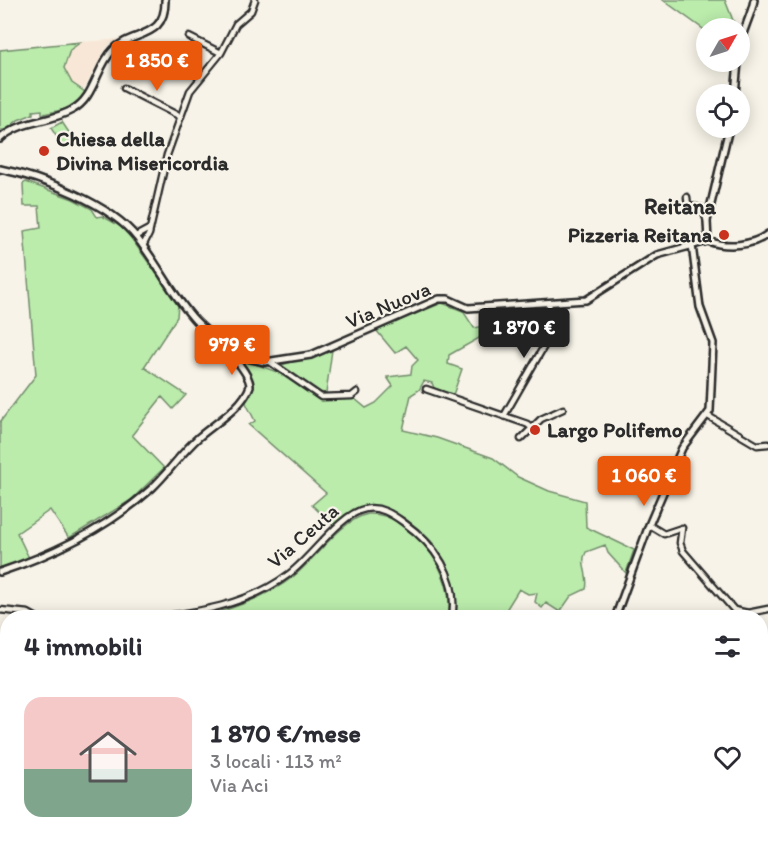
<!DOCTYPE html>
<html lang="it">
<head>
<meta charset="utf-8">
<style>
	:root { --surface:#fff; --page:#f2f2f3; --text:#2b2b33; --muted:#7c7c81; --accent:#ea580c }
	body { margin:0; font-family:Itim,sans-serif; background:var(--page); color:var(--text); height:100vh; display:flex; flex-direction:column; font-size:22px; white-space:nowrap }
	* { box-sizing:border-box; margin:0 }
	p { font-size:20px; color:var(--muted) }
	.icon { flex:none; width:33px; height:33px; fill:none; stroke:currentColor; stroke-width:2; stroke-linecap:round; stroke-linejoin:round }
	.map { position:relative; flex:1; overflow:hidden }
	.sheet { position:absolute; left:0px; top:610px; width:768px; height:236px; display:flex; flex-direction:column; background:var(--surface); border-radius:24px 24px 0 0; box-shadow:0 3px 15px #0003 }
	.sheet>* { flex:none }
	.needle { width:39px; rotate:51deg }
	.controls { position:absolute; left:696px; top:18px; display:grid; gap:12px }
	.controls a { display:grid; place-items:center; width:54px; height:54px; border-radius:50%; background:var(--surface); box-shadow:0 3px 15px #0003; font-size:30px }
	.price { position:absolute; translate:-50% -51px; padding:0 14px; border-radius:6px; background:var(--accent); color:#fff; font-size:20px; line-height:39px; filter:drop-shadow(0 2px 3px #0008) }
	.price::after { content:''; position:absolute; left:50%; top:36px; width:18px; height:14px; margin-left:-9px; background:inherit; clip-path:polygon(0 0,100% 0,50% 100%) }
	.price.active { background:#222; color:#fff }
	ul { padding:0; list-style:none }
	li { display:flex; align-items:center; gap:18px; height:150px; padding:0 24px }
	li span { display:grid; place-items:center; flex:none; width:168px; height:120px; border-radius:18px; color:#555 }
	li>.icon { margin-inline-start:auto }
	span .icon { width:72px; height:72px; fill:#fffc; stroke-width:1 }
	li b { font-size:26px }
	h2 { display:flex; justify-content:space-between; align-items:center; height:72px; padding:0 24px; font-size:26px }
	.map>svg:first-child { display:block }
	.built { fill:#f8e7d6 }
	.green { fill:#bbecac; stroke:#738c6c; stroke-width:1.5 }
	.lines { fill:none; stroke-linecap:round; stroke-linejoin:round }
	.minor-casing { stroke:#2b2b2b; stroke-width:9 }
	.tertiary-casing { stroke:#2b2b2b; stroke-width:10 }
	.minor { stroke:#f7f3e8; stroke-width:4.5 }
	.tertiary { stroke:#f7f3e8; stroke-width:5 }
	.rail { stroke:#2b2b2b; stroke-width:1.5; stroke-dasharray:9 4.5; stroke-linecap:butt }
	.poi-dot { fill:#c8321e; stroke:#f7f3e8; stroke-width:2 }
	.labels { text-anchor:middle; stroke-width:4.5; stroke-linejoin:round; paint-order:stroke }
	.poi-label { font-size:21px; font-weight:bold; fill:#2b2b2b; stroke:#f7f3e8; text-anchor:start }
	.street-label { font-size:21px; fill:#2b2b2b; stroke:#f7f3e8 }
	.neighbourhood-label { font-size:22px; font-weight:bold; fill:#2b2b2b; stroke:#f7f3e8 }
</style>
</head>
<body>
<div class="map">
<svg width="768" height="845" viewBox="0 0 768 845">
	<rect width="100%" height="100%" fill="#f7f3e8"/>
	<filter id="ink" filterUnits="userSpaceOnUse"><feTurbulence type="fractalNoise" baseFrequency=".0167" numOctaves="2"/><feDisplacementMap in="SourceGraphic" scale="12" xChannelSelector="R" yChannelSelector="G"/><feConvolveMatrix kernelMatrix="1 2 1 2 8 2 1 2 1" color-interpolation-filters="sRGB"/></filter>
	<g filter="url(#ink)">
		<path class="built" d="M123,39L110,44L105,50L84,89L72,83L64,68L70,50L81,42Z"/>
		<path class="green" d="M663,0H725L736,28H706V31Z
			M81,42L70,50L64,68L72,83L85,92C77,109 61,110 44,114H42V110L33,111V114L18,120L6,130H0V50Z
			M62,122L74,140L63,147L51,128Z
			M26,182L73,199L92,209L97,217L102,216L120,226L131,238L178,304L177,317L144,367L186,395L173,409L162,397L132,435L164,468L131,500L69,538L50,510L17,533L29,558L0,568V422L36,375L24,231L41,228L39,206H24L23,184Z
			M442,303L463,311L474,328L492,325L497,328L449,355L448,364L462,369L453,395L434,388L432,383L424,381L419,390L411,395L403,430L437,438L493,458L518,477L549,491L585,501L586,527L634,550L626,573L608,553L605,545L586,552C579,565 590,575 586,589L571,596L560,612L546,603L542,608L535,602L537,593L528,594L519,589L501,618H456C460,577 442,546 411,523C380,500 363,499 334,526L312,505L326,493L249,425L255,421L246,403L253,380L239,358L285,375L320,400L355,399L366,408L376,403L393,386L387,377L411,374L412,366L418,360L406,346L395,353L376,330Z
			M332,350L326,393L316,392L278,366Z
			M368,514C413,512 457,576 448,618H187C220,615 268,597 294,576C315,559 342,519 368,514Z
			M0,810L7,815L8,838L39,839L38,845H0Z
			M129,839H490L486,845H134L129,844Z"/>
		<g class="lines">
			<defs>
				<path id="minor" d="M189,37L221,53
					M124,88L179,116
					M687,197L688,206L702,208L707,221
					M136,236L149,229
					M143,246L149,234L167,155L190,91L221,53L236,24L251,11L255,0
					M270,362L321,397L352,396L357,392
					M426,389L527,424L532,428
					M504,416L551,334L549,303
					M708,416L757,445L768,444
					M521,439L541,419L563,409
					M649,525L664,534L682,528L680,543L683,551L734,610L748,613L768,609
					M0,610L28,613L37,618
					M147,618C197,613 248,605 289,574C311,558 340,514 365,509C380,506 392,514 403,522C434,544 459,577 452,618
					M0,767L8,768
					M760,778L768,773
					M93,838L103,845
					M489,845L492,838
					M681,845L696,838"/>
				<path id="tertiary" d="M740,49C741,31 751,18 754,0
					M735,94L738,62
					M0,139C20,120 49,123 72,110C95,98 96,67 113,50C132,30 166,40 165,0
					M0,169C41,177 111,204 137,238C158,264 172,295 195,320C209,335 249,366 250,386C243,407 215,423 199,437C181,453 169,472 152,488C109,527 54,554 0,572
					M708,241L707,221L729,128
					M708,241C727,248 752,246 768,234
					M228,354L265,362L311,355L439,299H448L468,308L586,300L657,255L708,241
					M615,618L649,525L682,448L710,411L713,343L700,307L692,245
					M593,838L598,845"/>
			</defs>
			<use href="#minor" class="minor-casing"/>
			<use href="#tertiary" class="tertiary-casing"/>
			<use href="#minor" class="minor"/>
			<use href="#tertiary" class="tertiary"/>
			<path class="rail" d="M760,794L768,790"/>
		</g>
	</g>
	<g class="poi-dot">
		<circle cx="44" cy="151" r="6"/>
		<circle cx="724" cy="235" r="6"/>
		<circle cx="535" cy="430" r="6"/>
	</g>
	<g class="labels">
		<g class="poi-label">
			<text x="56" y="146">Chiesa della<tspan x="56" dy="24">Divina Misericordia</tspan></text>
			<text x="712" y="242" text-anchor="end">Pizzeria Reitana</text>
			<text x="547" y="437">Largo Polifemo</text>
		</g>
		<g class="street-label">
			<text transform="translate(388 305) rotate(-23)" y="7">Via Nuova</text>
			<text transform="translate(303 536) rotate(-41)" y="7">Via Ceuta</text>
		</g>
		<g class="neighbourhood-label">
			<text x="680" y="214">Reitana</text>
		</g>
	</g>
</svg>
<div class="controls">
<a><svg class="needle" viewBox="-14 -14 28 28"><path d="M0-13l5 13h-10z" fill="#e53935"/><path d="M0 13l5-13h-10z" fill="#7c7c81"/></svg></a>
<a><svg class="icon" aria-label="locate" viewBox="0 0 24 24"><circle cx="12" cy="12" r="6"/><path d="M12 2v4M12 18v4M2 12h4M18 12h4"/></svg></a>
</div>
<b class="price" style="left:157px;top:92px">1 850 €</b>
<b class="price active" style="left:524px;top:359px">1 870 €</b>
<b class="price" style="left:232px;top:376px">979 €</b>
<b class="price" style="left:644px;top:507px">1 060 €</b>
<section class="sheet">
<h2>4 immobili<svg class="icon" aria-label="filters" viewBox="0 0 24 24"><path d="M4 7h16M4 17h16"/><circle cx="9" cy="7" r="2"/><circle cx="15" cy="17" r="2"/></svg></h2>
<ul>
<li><span style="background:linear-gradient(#f6c9c9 60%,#7fa58c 0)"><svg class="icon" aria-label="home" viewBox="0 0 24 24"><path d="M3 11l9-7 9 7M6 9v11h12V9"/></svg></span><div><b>1 870 €/mese</b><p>3 locali · 113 m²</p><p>Via Aci</p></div><svg class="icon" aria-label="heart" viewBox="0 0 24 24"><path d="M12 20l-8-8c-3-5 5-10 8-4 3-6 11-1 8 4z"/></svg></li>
</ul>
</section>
</div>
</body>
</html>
